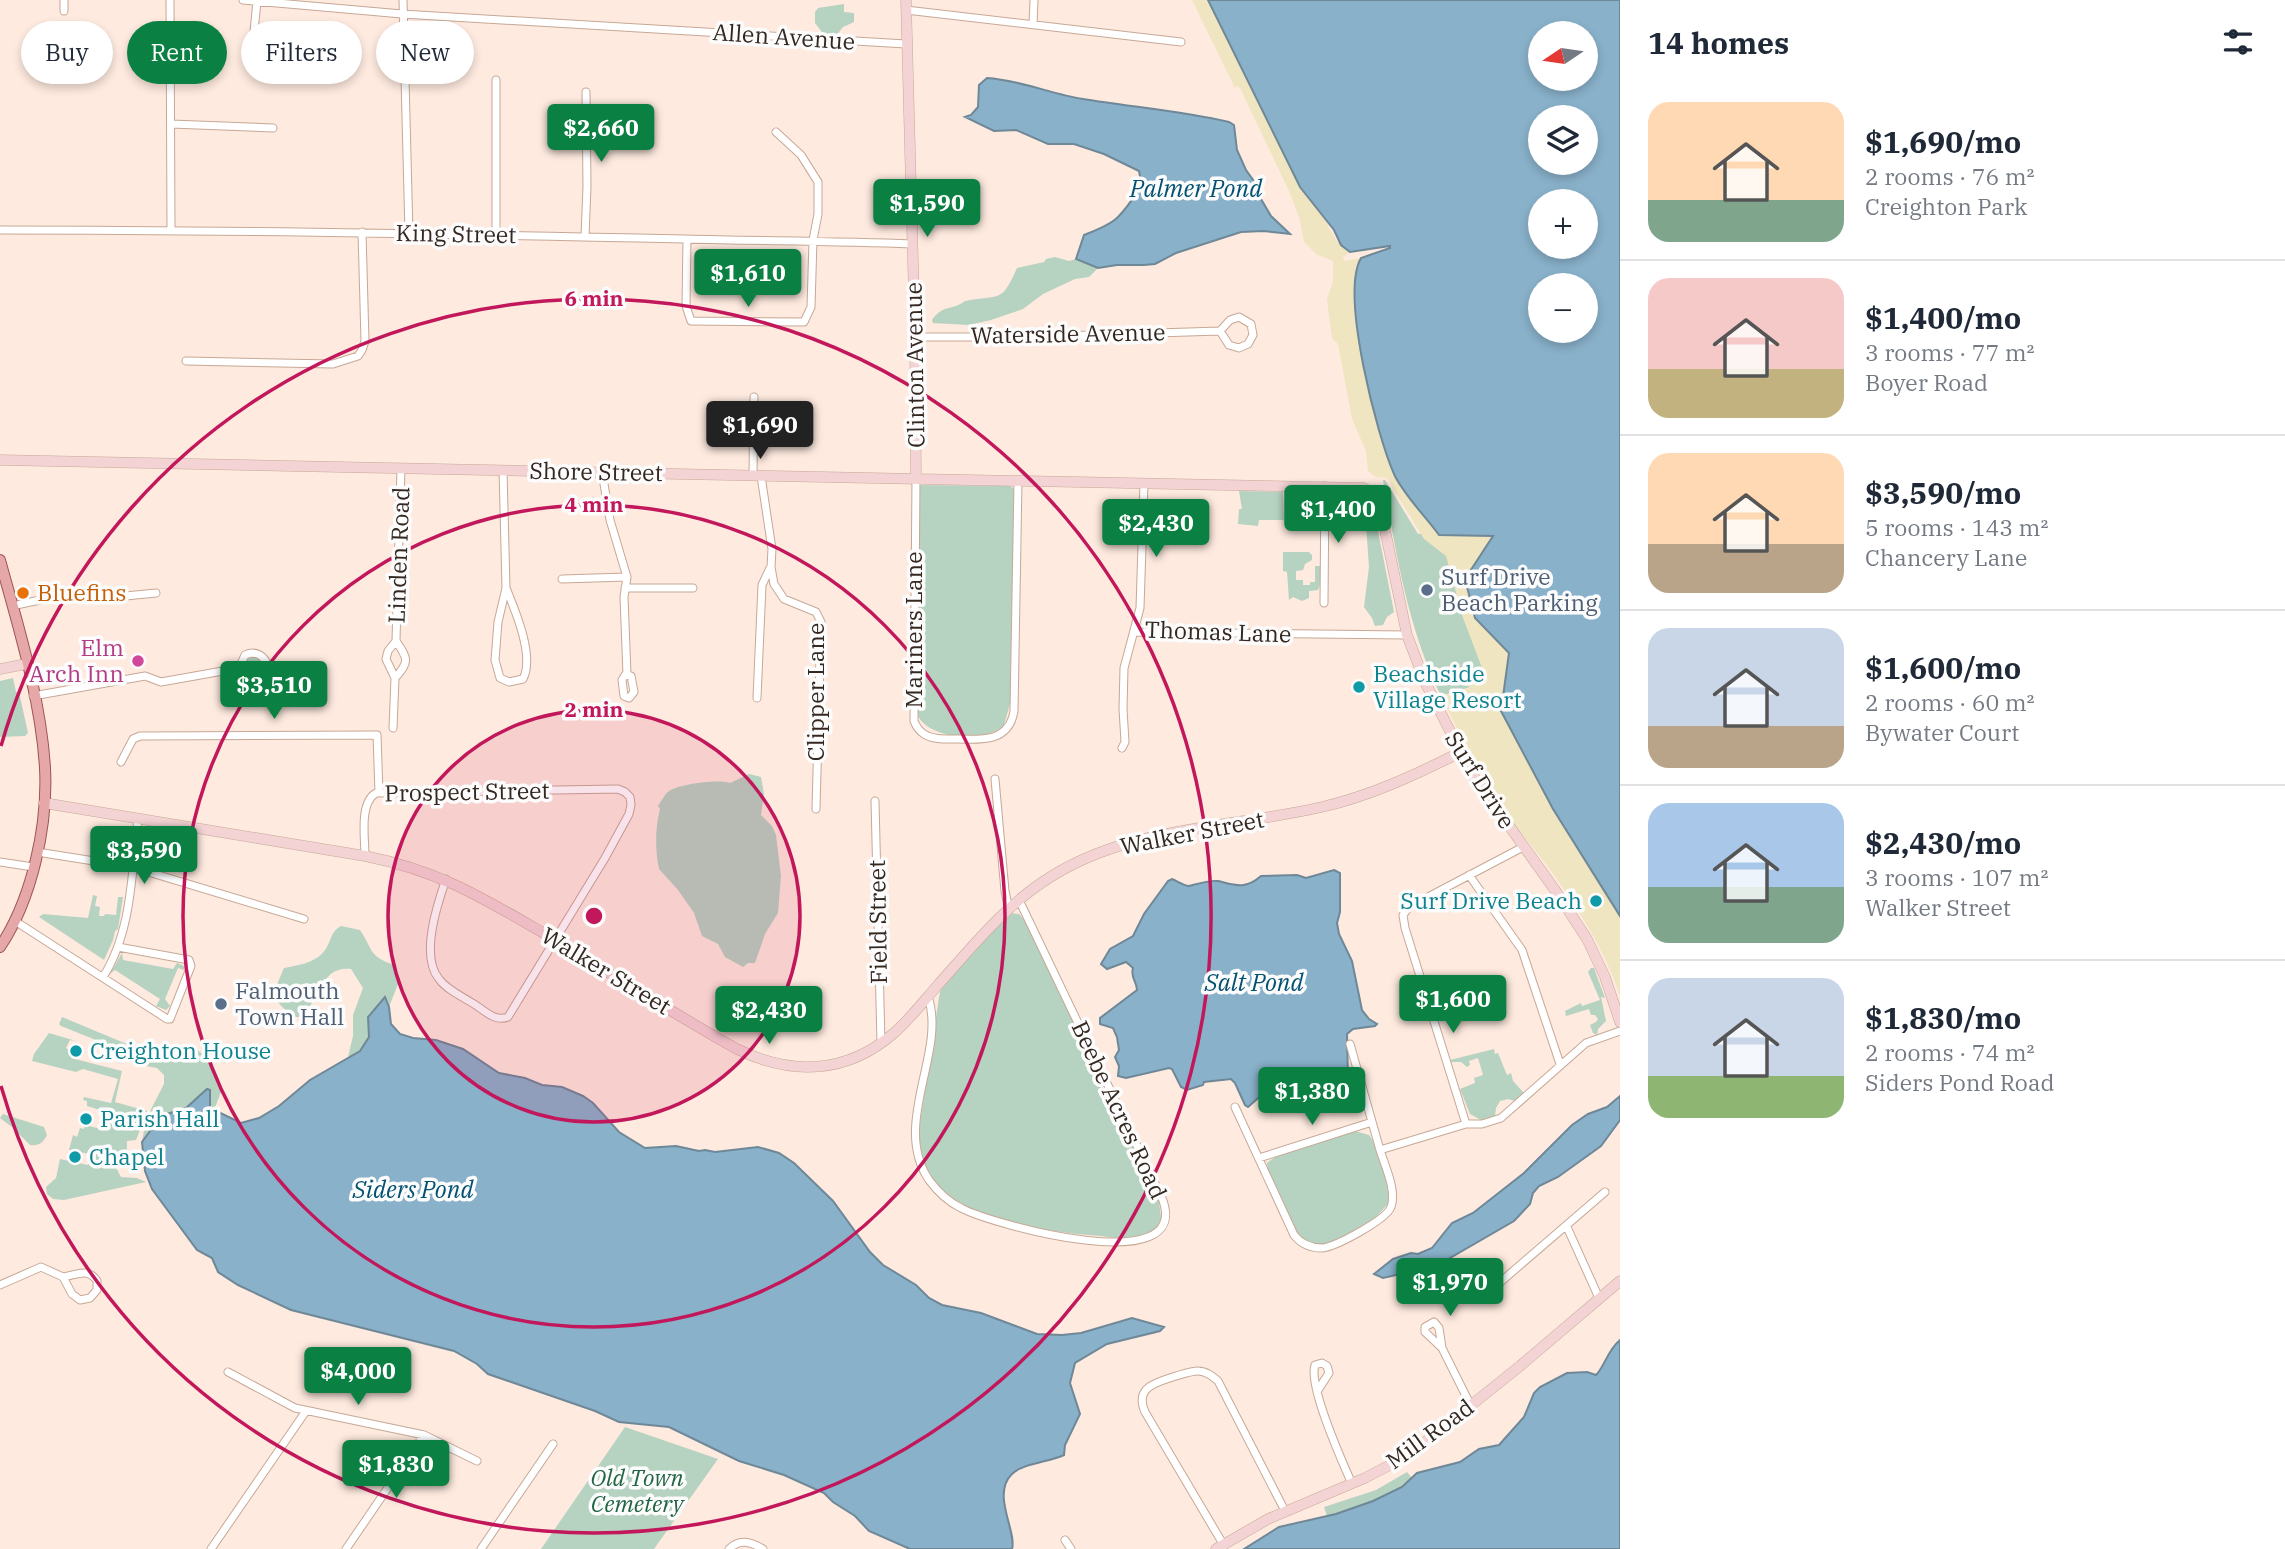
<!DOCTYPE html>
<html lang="en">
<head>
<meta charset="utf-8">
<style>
	:root { --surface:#fff; --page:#f2f2f3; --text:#1f2937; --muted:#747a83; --line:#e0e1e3; --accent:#0b8043 }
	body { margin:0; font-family:"IBM Plex Serif",serif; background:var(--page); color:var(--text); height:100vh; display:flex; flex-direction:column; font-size:26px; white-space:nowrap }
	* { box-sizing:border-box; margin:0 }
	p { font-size:23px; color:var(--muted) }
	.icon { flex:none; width:38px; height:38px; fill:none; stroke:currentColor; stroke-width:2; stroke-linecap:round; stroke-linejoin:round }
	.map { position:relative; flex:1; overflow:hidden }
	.sheet { display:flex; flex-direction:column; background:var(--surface); width:665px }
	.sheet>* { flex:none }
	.hud { position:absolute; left:21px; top:21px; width:665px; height:63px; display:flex; gap:14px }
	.needle { width:46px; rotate:257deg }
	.controls { position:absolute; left:1528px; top:21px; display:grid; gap:14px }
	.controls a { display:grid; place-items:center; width:70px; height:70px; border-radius:50%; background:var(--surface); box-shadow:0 4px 10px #0003; font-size:35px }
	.price { position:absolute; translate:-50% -60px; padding:0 16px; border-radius:7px; background:var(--accent); color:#fff; font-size:23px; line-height:46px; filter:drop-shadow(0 2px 4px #0008) }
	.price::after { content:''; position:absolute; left:50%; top:42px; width:21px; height:16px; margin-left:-10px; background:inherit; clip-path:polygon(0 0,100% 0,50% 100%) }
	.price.selected { background:#222; color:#fff }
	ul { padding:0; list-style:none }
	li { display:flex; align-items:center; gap:21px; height:175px; padding:0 28px }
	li+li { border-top:2px solid var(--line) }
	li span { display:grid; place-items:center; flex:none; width:196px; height:140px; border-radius:21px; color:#555 }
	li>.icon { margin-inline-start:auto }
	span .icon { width:84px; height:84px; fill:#fffc; stroke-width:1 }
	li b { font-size:30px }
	h2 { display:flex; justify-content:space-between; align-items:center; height:84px; padding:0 28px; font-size:30px }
	.chip { padding:0 24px; border-radius:32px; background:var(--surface); box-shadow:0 4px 10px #0003; font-size:24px; line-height:63px }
	.chip.selected { background:var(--accent); color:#fff }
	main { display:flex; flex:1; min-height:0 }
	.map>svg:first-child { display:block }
	.green { fill:#b6d2c1 }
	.sand { fill:#efe5c0 }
	.water { fill:#89b1ca; stroke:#6f8897; stroke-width:2; fill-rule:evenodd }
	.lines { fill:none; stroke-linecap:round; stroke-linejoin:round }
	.street-casing { stroke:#c7a896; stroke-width:9 }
	.secondary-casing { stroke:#c7a896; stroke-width:11 }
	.primary-casing { stroke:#9d5453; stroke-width:12 }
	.street { stroke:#fff; stroke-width:7 }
	.secondary { stroke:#f3d3d4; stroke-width:10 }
	.primary { stroke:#e6a7a9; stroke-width:10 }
	.ring { fill:none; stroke:#c2185b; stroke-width:3.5 }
	.service-dot { fill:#5c6f8a; stroke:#fcfcfc; stroke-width:2.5 }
	.food-dot { fill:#e8710a; stroke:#fcfcfc; stroke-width:2.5 }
	.hotel-dot { fill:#d1479c; stroke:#fcfcfc; stroke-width:2.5 }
	.culture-dot { fill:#0f9aa8; stroke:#fcfcfc; stroke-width:2.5 }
	.labels { text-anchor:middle; stroke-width:7; stroke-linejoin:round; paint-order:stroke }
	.street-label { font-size:23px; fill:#332720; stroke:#fcfcfc }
	.service-label { font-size:23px; fill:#4e5e75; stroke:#fcfcfc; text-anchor:start }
	.food-label { font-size:23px; fill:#c56008; stroke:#fcfcfc; text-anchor:start }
	.hotel-label { font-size:23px; fill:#b23c85; stroke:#fcfcfc; text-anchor:end }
	.culture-label { font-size:23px; fill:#0d838f; stroke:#fcfcfc; text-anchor:start }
	.park-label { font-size:23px; font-style:italic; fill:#206443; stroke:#fcfcfc }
	.water-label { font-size:24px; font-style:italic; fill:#025072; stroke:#fcfcfc }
	.centre { fill:#c2185b; stroke:#fcfcfc; stroke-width:3.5 }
	.ring-label { font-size:21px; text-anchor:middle; font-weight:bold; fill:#c2185b; stroke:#fcfcfc; stroke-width:7; stroke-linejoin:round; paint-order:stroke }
</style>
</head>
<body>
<main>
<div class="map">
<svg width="1620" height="1549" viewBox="0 0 1620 1549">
	<rect width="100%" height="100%" fill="#feeadf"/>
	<path class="green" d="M844,4V12L854,13V22L843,27L835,37L825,36L815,23V12L818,8Z
		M1055,257L1069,261L1076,259L1098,268L1089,277L1075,279L1043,294L1023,309L991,320L968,325L933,323L932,320C943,304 952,311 965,301C1001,294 1001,304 1017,268L1044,262L1046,259Z
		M1383,480H1385L1418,534L1502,519L1522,671L1441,696C1408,629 1396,553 1383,480Z
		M922,485L1010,486L1014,489L1010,704L1004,725C986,744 928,740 917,714L920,486Z
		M1239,491L1283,492L1284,520H1259L1258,526L1238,524L1239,509H1242Z
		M1364,495L1370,501L1374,511L1394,612L1387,617L1383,625L1375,626L1372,618L1364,607L1369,567Z
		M1283,552H1309L1312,555V560L1305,564L1303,570L1296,571V580H1303V585H1310V582H1315V566H1321L1322,579L1318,590L1309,591V598L1302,601L1293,597L1289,600L1287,572L1283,571Z
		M255,655L263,661L267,682L260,689L253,690L249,687L244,665L245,659Z
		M13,678L16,692H19L28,733L25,736L0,737V681Z
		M749,774L761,777L764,794L761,815L772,826L776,835L781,876L778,913L765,934L755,963H748L743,967L725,957L718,944L702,936L694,913L678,890L659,869C655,850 655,828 660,809L658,806C661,802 664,795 668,792C677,784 719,779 730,783Z
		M93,895L97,896L95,906L100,907L99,916H104L105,914L116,915L118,897H123L118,929L115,931L113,940L104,960L39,917L43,914L88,918Z
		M1011,913L1019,914L1025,921L1159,1202L1161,1218C1159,1224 1154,1231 1148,1234C1134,1241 1114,1238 1100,1236C1051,1232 977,1223 941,1188C923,1170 918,1148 920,1123L940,991L968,957Z
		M341,926L360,930C373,949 368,956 394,965L400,979L389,1007L388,1001C382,1005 372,1009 369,1015C366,1021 370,1026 370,1032C369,1044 358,1054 348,1057L353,1036V1015L363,988L351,969C321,965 319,1000 302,1017H292L272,996L284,968C299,965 316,963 325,950C332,940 330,932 341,926Z
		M122,953L123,960L173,969L177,963L184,966V970L178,968L165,999L170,1006L166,1010L156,1006L160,999L115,970L110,974Z
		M1591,968H1594L1605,998L1601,997L1606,1021L1598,1029L1597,1035L1593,1033L1590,1025L1596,1022L1598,1019L1595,1015H1591L1589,1009L1566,1016L1565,1011L1581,1003L1582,1006L1600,1000L1588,972Z
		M62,1017L134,1047L183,1045L197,1050L211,1060L219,1079L221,1092L214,1110L210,1108V1090L207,1089L186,1108L167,1114L158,1120L142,1142L146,1119L164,1084V1075L157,1068L135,1064L126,1058L116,1056L96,1040L61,1026L59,1024Z
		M49,1033L76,1041L70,1040L66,1048L73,1052L71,1058L122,1071L115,1102L147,1111V1113L136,1140L127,1141V1149L117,1155L114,1164L121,1177L137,1178L146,1182L64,1200L53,1199L47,1194L46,1187L56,1178L60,1159L88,1165L90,1154L69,1150L73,1135L77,1137L80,1128L84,1129L85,1125L105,1130L110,1113L87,1106V1101L83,1100L84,1097L111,1103L118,1079L83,1069L76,1072L32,1061L34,1054Z
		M1494,1049L1495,1054L1498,1053L1507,1075L1511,1073L1513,1081L1524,1093L1515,1101L1508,1099L1500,1101L1496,1108L1495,1116L1481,1120L1470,1114L1460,1089L1475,1083L1474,1078L1483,1075L1478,1058L1469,1061L1470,1065L1467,1067L1461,1062H1451L1450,1060Z
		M3,1114L44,1127L47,1135C43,1143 39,1146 30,1145L12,1127L0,1118Z
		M1355,1131L1369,1135C1380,1148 1390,1187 1388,1204L1373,1220L1335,1241L1323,1245L1309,1243L1298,1236L1268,1171L1267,1163L1278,1155Z
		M625,1427L718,1459L654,1549H541Z
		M1407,1472L1416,1483L1329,1522L1324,1507L1376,1490Z"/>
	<path class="sand" d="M1192,0H1219L1329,228L1337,241L1350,252L1343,257L1344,261L1361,258L1355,268L1462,535L1468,536L1493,533L1620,869V996C1606,953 1582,915 1556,878C1539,853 1518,831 1501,805C1478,771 1459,733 1441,696L1469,688L1468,680L1484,673L1463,618L1446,556L1424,539L1387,478L1376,477L1368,471L1366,451L1352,419L1338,344L1332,338L1327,300L1333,281V261L1316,254L1304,242L1300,220L1289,191L1240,88L1237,86L1235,88Z"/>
	<path class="water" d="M1208,0H1620V916L1553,809L1501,711L1509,653L1475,618L1465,579L1493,536L1439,535C1426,517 1403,494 1394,474C1377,436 1340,294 1361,258L1390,248V246L1350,252L1341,245L1334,230L1300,187ZM1540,33H1586V79H1540ZM1540,117H1586V163H1540ZM1540,201H1586V247H1540ZM1540,285H1586V331H1540Z
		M987,78C1020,80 1051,94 1083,99C1132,107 1181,111 1229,122L1234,125L1237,150L1246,170L1256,184L1261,199L1271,216L1290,234L1264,231L1241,232L1176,253L1155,264L1144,265H1117L1098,268L1076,259L1084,235C1121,221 1119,217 1142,186L1139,171L1104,154L1074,144H1048L1016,130L994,131L965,117L971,115L978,107L979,85Z
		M1334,870L1340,873V912L1337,923L1339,934L1352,961L1362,1010L1369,1019L1377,1024L1375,1026L1353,1029L1347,1034L1348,1078L1328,1085L1309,1084L1307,1081L1289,1088L1272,1086L1248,1107L1245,1105L1235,1083L1231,1079L1204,1082L1203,1085L1187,1090L1181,1087L1172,1069L1169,1068L1126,1078L1118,1076L1119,1066L1115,1057L1119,1050L1117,1037L1113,1028L1100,1024V1018L1137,990C1137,982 1130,977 1133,968L1126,962L1107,969L1101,964L1110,949L1133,936L1144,914L1168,881L1172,879C1177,881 1184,886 1189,886C1197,884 1209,880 1218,881C1235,885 1245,890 1261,876L1297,875L1306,878Z
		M385,997L389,1007L391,1024L400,1034L413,1038L436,1040L463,1049L499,1073L525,1078L542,1085L562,1087L583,1096L593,1103L619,1132L645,1148L676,1146L699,1151L705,1150L715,1152L758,1147L779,1153L794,1163L833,1201L870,1252L883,1265L916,1285L929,1298L942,1305L981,1313L1037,1334L1062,1335L1081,1333L1132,1318L1164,1327L1160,1331L1107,1344L1075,1363L1070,1383L1080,1414L1065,1445L1064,1455C1050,1462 1023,1463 1012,1474C991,1494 1017,1531 1012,1549H910L869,1531L855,1516L833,1502L824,1493L784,1475L739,1461L669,1427L619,1422L595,1411L488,1374L477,1364L454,1351L291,1310L238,1285L218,1272L212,1258L197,1250L152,1189L145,1171L142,1142L158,1120L167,1114L186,1108L207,1089L210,1090V1108L241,1123L259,1118L279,1106L310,1080L360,1051L369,1037L368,1017Z
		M1620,1096V1120L1601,1146L1558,1177L1539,1186L1533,1193L1530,1204L1514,1221L1436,1266L1383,1278L1374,1274L1393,1259L1411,1253L1418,1254L1432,1248L1452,1223L1473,1213L1524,1173L1572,1125L1588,1114L1607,1107Z
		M1620,1340V1549H1244L1279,1527L1336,1514L1373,1501L1402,1487L1417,1473L1460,1462L1479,1449L1499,1445L1524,1417L1534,1393L1540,1387L1567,1373L1587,1372L1596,1375C1605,1366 1607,1351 1620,1340Z"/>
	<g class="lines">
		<defs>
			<path id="street" d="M170,0L171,230
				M243,0L402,14L906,44
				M403,0L409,234
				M906,10L1181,42
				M64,11V0
				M1033,24L1034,0
				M251,62L257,1
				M496,80V235
				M171,124L273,128
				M0,230C228,230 456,234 684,239C760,241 836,241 912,244
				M585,236L587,187L586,92
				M687,240L686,306L691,321L804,322L811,307L813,240L818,214V182L801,155L776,132
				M1239,317L1251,324L1253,335L1248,344L1239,348L1229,345L1220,331L1230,320Z
				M915,337H1029L1220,331
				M186,361L333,364L358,356L362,350L365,341L362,232
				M503,470L506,588L498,622L495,660L500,678L509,682L523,679C535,656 515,610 506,588
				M602,472L610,520L627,577L624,597L627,675
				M753,476L754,397
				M761,476L772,549L771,567L774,584L784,599L816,612L821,622L816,809
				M916,478L914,721C916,726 919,731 924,734C933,740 946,739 957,739C982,740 1009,742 1014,711L1018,481
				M562,579L627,577
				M625,588H693
				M1324,603L1325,486
				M13,606C31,602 80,589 95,599L156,593
				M1135,632L1407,635
				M625,675L631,676L634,692L629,698L624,696L622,680Z
				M395,678C410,661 408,659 396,641
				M33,696L145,676L161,682L234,669L240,666L245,655C269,644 278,685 260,694C246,695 246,685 243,674L234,669
				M757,698L762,585L770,568
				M393,728L395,678L386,659L388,651L396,641L401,468
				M1122,748L1125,742L1123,709L1124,668L1140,608L1144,483
				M121,762L133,739L140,736L377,735L379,793
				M995,779L1005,891L1009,910
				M875,801L881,1043
				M1523,847L1409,907L1403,915L1405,928L1466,1124H1482L1501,1118L1586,1043L1620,1031
				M37,852L132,867L304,919
				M365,856C365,838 359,803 376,793L618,789L625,792L630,797L631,805L629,814L605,858L508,1017C495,1022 485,1011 474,1004C463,997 447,990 439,979C420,956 437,905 446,879
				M0,862L33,867
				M1469,875L1522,950L1560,1064
				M15,921L167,1019H170L191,966L189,960L118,947
				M103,977C132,932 132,871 138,818
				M928,997C947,1052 891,1124 929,1180C937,1191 949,1202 961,1208C991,1224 1195,1281 1162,1198L1019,900
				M1350,1044L1380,1150
				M1235,1107L1294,1235C1301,1244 1311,1248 1322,1248C1335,1247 1386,1220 1391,1207C1397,1191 1385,1166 1380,1150L1466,1124
				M1259,1158L1372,1122
				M1567,1227L1599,1298
				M0,1285L41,1267L63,1277L72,1294L80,1300L90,1298L97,1290V1281C88,1267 77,1275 63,1277
				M1483,1297L1605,1192
				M1442,1348L1425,1332V1327L1434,1322L1439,1328L1442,1348L1471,1406
				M228,1372L295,1408L424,1435L477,1461
				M1318,1390L1329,1373L1327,1366L1322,1363L1315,1365C1308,1386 1342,1461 1352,1484
				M1065,1540L1071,1549
				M1223,1544L1145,1412C1134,1387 1157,1382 1176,1376C1183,1374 1191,1371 1198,1371C1206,1371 1212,1376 1218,1381L1285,1511
				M211,1549L306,1411
				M346,1549L424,1435
				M481,1549L553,1444
				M729,1549C740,1538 751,1542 763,1549"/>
			<path id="secondary" d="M906,0L915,337L916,478
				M0,460L1364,488L1373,494L1380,506L1407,635L1425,682L1472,774L1555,890L1587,939L1605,977L1620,1022
				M0,669L26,664
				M44,803L365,856C436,870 478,895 540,931C606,970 670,1012 737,1049C792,1076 847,1074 894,1033C910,1019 923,1002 937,986C972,947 1006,904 1052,876C1132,826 1231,828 1322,807C1370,796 1415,775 1459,753
				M1216,1549L1268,1519L1365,1478L1409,1455L1520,1366L1620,1281"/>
			<path id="primary" d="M0,560C18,626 41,699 45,768C48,826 32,899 0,947"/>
		</defs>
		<use href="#street" class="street-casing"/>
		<use href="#secondary" class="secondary-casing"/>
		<use href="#primary" class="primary-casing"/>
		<use href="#street" class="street"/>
		<use href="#secondary" class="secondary"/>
		<use href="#primary" class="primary"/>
	</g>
	<circle cx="594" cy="916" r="206" fill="#c2185b" fill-opacity=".12"/>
	<g class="ring">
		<circle cx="594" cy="916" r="206"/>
		<circle cx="594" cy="916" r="411"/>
		<path d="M1 746A617 617 0 1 1 1 1086"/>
	</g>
	<g class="service-dot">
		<circle cx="1427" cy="590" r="7"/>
		<circle cx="221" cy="1004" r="7"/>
	</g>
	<circle class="food-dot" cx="23" cy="593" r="7"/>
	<circle class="hotel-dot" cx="138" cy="661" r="7"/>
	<g class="culture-dot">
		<circle cx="1359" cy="687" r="7"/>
		<circle cx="1596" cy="901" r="7"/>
		<circle cx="76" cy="1051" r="7"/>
		<circle cx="86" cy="1119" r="7"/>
		<circle cx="75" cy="1157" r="7"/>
	</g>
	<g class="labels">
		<g class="street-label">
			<text transform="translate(784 37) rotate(4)" y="8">Allen Avenue</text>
			<text transform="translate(456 234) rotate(1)" y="8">King Street</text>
			<text transform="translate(1068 334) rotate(-1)" y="8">Waterside Avenue</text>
			<text transform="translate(915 365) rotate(-91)" y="8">Clinton Avenue</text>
			<text transform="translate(596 472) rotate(1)" y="8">Shore Street</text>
			<text transform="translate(399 555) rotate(-88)" y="8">Linden Road</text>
			<text transform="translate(914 630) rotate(-90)" y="8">Mariners Lane</text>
			<text transform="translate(1218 632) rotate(2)" y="8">Thomas Lane</text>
			<text transform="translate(816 692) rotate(-90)" y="8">Clipper Lane</text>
			<text transform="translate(1480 780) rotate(58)" y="8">Surf Drive</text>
			<text transform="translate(467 792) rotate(-1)" y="8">Prospect Street</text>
			<text transform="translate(1192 833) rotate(-11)" y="8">Walker Street</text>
			<text transform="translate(878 922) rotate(-91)" y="8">Field Street</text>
			<text transform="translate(606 971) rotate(31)" y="8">Walker Street</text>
			<text transform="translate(1119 1110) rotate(65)" y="8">Beebe Acres Road</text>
			<text transform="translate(1430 1434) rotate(-36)" y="8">Mill Road</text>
		</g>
		<g class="service-label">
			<text x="1441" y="585">Surf Drive<tspan x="1441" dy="26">Beach Parking</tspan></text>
			<text x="235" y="999">Falmouth<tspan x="235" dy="26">Town Hall</tspan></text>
		</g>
		<g class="food-label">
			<text x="37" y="601">Bluefins</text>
		</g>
		<g class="hotel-label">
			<text x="124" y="656">Elm<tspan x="124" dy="26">Arch Inn</tspan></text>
		</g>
		<g class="culture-label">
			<text x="1373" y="682">Beachside<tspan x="1373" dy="26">Village Resort</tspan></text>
			<text x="1582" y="909" text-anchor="end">Surf Drive Beach</text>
			<text x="90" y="1059">Creighton House</text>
			<text x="100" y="1127">Parish Hall</text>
			<text x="89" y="1165">Chapel</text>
		</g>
		<g class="park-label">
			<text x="637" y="1486">Old Town<tspan x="637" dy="26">Cemetery</tspan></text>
		</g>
		<g class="water-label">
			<text x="1196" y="197">Palmer Pond</text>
			<text x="1254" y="991">Salt Pond</text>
			<text x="413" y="1198">Siders Pond</text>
		</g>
	</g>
	<circle cx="594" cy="916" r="10" class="centre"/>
	<g class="ring-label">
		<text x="594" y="306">6 min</text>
		<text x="594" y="512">4 min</text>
		<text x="594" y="717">2 min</text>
	</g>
</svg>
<div class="controls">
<a><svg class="needle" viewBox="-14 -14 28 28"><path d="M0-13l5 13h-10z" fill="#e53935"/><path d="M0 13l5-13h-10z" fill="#747a83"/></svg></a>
<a><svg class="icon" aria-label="layers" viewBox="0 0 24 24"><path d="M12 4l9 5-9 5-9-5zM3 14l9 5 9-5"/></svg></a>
<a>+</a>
<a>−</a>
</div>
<b class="price" style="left:601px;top:164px">$2,660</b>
<b class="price" style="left:927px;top:239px">$1,590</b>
<b class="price" style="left:748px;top:309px">$1,610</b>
<b class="price selected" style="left:760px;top:461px">$1,690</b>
<b class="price" style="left:1338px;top:545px">$1,400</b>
<b class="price" style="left:1156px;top:559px">$2,430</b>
<b class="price" style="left:274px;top:721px">$3,510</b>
<b class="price" style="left:144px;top:886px">$3,590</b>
<b class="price" style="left:1453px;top:1035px">$1,600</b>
<b class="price" style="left:769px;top:1046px">$2,430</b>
<b class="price" style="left:1312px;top:1127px">$1,380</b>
<b class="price" style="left:1450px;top:1318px">$1,970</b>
<b class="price" style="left:358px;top:1407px">$4,000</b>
<b class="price" style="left:396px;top:1500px">$1,830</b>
<div class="hud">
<a class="chip">Buy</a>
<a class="chip selected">Rent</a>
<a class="chip">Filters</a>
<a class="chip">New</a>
</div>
</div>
<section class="sheet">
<h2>14 homes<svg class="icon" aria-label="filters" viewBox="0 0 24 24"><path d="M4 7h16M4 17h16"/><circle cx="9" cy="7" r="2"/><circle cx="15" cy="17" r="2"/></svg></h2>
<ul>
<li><span style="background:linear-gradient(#ffd9b3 70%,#7fa58c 0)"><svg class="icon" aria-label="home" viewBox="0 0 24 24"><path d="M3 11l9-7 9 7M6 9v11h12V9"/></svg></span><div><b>$1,690/mo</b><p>2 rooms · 76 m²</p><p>Creighton Park</p></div></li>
<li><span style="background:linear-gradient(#f6c9c9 65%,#c2b280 0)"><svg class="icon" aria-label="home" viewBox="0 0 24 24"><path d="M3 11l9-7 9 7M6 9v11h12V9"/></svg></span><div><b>$1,400/mo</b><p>3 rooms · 77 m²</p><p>Boyer Road</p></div></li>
<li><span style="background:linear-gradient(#ffd9b3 65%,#b9a48a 0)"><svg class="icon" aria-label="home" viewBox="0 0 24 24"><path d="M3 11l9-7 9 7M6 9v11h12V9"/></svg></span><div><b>$3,590/mo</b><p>5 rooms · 143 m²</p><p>Chancery Lane</p></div></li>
<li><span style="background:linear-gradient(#c9d6e8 70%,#b9a48a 0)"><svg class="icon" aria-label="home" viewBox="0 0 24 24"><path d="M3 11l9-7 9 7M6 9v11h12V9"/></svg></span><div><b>$1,600/mo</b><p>2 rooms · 60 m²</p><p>Bywater Court</p></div></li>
<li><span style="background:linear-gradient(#a9c7e8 60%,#7fa58c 0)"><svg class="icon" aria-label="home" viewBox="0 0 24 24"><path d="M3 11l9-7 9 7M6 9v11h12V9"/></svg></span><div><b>$2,430/mo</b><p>3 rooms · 107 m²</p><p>Walker Street</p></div></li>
<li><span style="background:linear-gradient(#c9d6e8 70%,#8fb573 0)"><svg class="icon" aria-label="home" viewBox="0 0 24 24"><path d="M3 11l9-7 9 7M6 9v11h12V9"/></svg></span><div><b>$1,830/mo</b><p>2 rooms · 74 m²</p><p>Siders Pond Road</p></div></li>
</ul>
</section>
</main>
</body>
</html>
